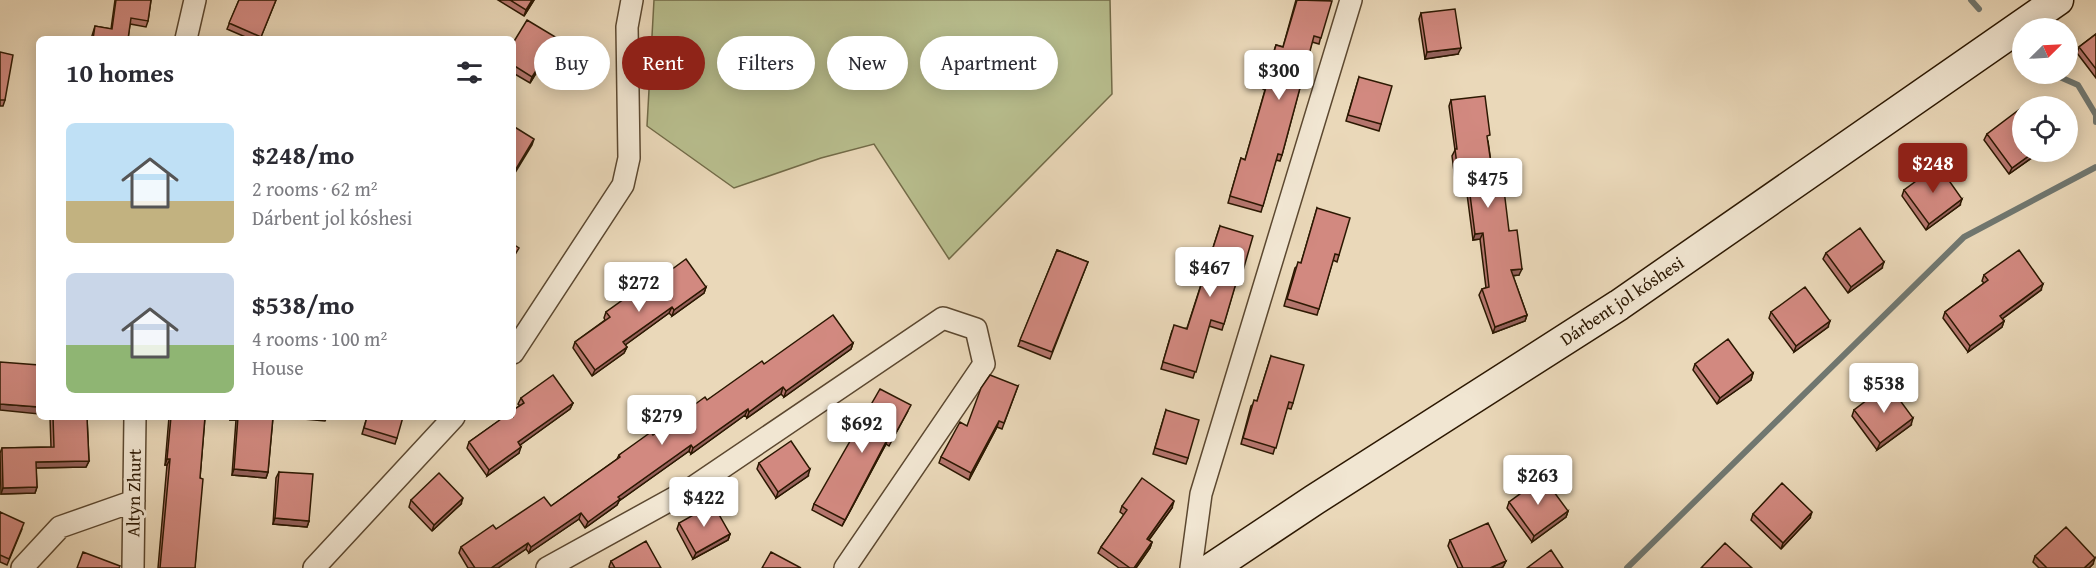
<!DOCTYPE html>
<html lang="en">
<head>
<meta charset="utf-8">
<style>
	:root { --surface:#fff; --page:#f7f7f7; --text:#2b2b33; --muted:#7c7c81; --accent:#8f2418 }
	body { margin:0; font-family:"Gentium Book Plus",serif; background:var(--page); color:var(--text); height:100vh; display:flex; flex-direction:column; font-size:22px; white-space:nowrap }
	* { box-sizing:border-box; margin:0 }
	p { font-size:20px; color:var(--muted) }
	.icon { flex:none; width:33px; height:33px; fill:none; stroke:currentColor; stroke-width:2; stroke-linecap:round; stroke-linejoin:round }
	.map { position:relative; flex:1; overflow:hidden }
	.details { position:absolute; left:36px; top:36px; width:480px; height:384px; display:flex; flex-direction:column; background:var(--surface); border-radius:9px; box-shadow:0 3px 15px #0003 }
	.details>* { flex:none }
	.hud { position:absolute; left:534px; top:36px; width:570px; height:54px; display:flex; gap:12px }
	.needle { width:39px; rotate:66deg }
	.fabs { position:absolute; left:2012px; top:18px; display:grid; gap:12px }
	.fabs a { display:grid; place-items:center; width:66px; height:66px; border-radius:50%; background:var(--surface); box-shadow:0 3px 15px #0003; font-size:30px }
	.price { position:absolute; translate:-50% -51px; padding:0 14px; border-radius:6px; background:#fff; color:#222; font-size:20px; line-height:39px; filter:drop-shadow(0 2px 3px #0008) }
	.price::after { content:''; position:absolute; left:50%; top:36px; width:18px; height:14px; margin-left:-9px; background:inherit; clip-path:polygon(0 0,100% 0,50% 100%) }
	.price.current { background:var(--accent); color:#fff }
	ul { padding:0; list-style:none }
	li { display:flex; align-items:center; gap:18px; height:150px; padding:0 30px }
	li span { display:grid; place-items:center; flex:none; width:168px; height:120px; border-radius:9px; color:#555 }
	li>.icon { margin-inline-start:auto }
	span .icon { width:72px; height:72px; fill:#fffc; stroke-width:1 }
	li b { font-size:26px }
	h2 { display:flex; justify-content:space-between; align-items:center; height:72px; padding:0 30px; font-size:26px }
	.tag { padding:0 21px; border-radius:27px; background:var(--surface); box-shadow:0 3px 15px #0003; font-size:21px; line-height:54px }
	.tag.current { background:var(--accent); color:#fff }
	.map>svg:first-child { display:block }
	.green { fill:#b8be8e; stroke:#726b48; stroke-width:1.5 }
	.lines { fill:none; stroke-linecap:round; stroke-linejoin:round }
	.stream { stroke:#707770; stroke-width:6 }
	.street-casing { stroke:#5c4830; stroke-width:24 }
	.secondary-casing { stroke:#2c1802; stroke-width:33 }
	.street { stroke:#f1e6d2; stroke-width:21 }
	.secondary { stroke:#f1e6d2; stroke-width:30 }
	.wall { fill:#b5766e; stroke:#2c1802; stroke-width:1.5 }
	.shaded-wall { fill:#93605a; stroke:#2c1802; stroke-width:1.5 }
	.building { fill:#d28980; stroke:#2c1802; stroke-width:1.5 }
	.labels { text-anchor:middle; stroke-width:6; stroke-linejoin:round; paint-order:stroke }
	.street-label { font-size:18px; fill:#2c1802; stroke:#f1e6d2 }
</style>
</head>
<body>
<div class="map">
<svg width="2096" height="568" viewBox="0 0 2096 568">
	<rect width="100%" height="100%" fill="#ead8b9"/>
	<filter id="stains"><feTurbulence type="fractalNoise" baseFrequency=".00333" numOctaves="4"/><feColorMatrix values="0 0 0 0 .2 0 0 0 0 .09 0 0 0 0 .02 0 0 0 .5 -.17"/></filter>
	<radialGradient id="worn" r=".72"><stop offset=".6" stop-color="#630" stop-opacity="0"/><stop offset="1" stop-color="#630" stop-opacity=".3"/></radialGradient>
	<path class="green" d="M654,0H1110L1112,94L949,259L874,144L821,158L734,188L647,126Z"/>
	<g class="lines">
		<path class="stream" d="M1971,0L1979,9
			M2019,53L2022,55
			M2053,74L2078,85L2096,115V122
			M1627,568L1964,237L2096,167"/>
		<defs>
			<path id="street" d="M186,39L195,0
				M513,353L623,185L629,158L627,27L632,0
				M22,568L60,527L134,501
				M133,568L135,417
				M314,568L454,417
				M547,568L692,488L943,318L976,329L984,364L845,568
				M1191,568L1201,494L1351,0"/>
			<path id="secondary" d="M1212,568L1314,500L1619,305L2058,0"/>
		</defs>
		<use href="#street" class="street-casing"/>
		<use href="#secondary" class="secondary-casing"/>
		<use href="#street" class="street"/>
		<use href="#secondary" class="secondary"/>
	</g>
	<path class="wall" d="M115,0H151L148,21L146,27L130,24L128,39H91L95,26L111,29Z
		M239,0H276L260,39H250L227,29Z
		M498,0H534L524,16Z
		M1296,0H1330L1319,44L1312,42L1282,155L1280,161L1276,160L1261,212L1228,203L1241,158L1245,160L1265,90L1263,89L1274,51L1276,45L1283,47Z
		M1421,13L1458,54L1425,59L1419,19Z
		M2096,34V78L2077,53L2079,47Z
		M557,38L554,44L530,83L513,73V43Z
		M0,52L5,100L3,106H0Z
		M1359,77L1381,124L1379,131L1346,121Z
		M1451,100L1488,141L1495,191L1509,231L1519,275L1513,276L1527,315L1525,321L1493,333L1479,295L1482,289L1486,288L1480,239L1473,240L1467,194L1457,195L1452,156L1455,150L1449,106Z
		M1987,134L2022,152H2040L2009,174L1984,140Z
		M1904,190L1960,205L1926,230L1902,196Z
		M1317,208L1339,255L1337,262L1333,260L1317,315L1284,306L1295,268L1301,263Z
		M1220,226L1242,274L1239,280L1237,279L1222,330L1209,326L1193,378L1161,369L1172,331L1187,328Z
		M1057,250L1088,262L1050,359L1018,346Z
		M1826,253L1882,268L1848,293L1823,259Z
		M1984,275L2041,290L2002,319L2004,321L2002,327L1968,352L1943,318L1945,312L1984,283L1982,281Z
		M706,287L704,293L672,316L669,313L625,345L627,347L624,353L592,376L573,348L575,342L605,320L604,318L606,312L641,292Z
		M1771,312L1828,327L1794,352L1769,318Z
		M853,343L851,349L784,397L781,394L747,418L745,415L691,454L689,451L619,501L617,505L585,528L579,519L529,553L526,549L498,568H468L459,553L461,547L496,529L551,506L617,459L619,455L653,435L764,364Z
		M1271,356L1293,403L1291,409L1287,408L1273,454L1241,444L1251,406L1257,401Z
		M1695,364L1753,373L1751,380L1717,404L1693,370Z
		M1018,386L1002,429L997,427L969,480L939,463L941,457L967,426Z
		M521,398L573,403L570,409L520,445L519,453L487,476L467,448L469,442L520,406L518,404Z
		M1166,410L1188,458L1186,464L1153,454Z
		M1854,410L1911,425L1877,450L1852,416Z
		M908,411L889,446L886,444L842,526L812,510L814,504Z
		M50,417H103L102,419L87,418L89,461L86,467L36,468L37,487L35,493L1,494L0,453L2,448L51,447Z
		M169,417H205L200,478L195,568H158L167,465H165Z
		M230,417H273L268,472L266,478L232,475L236,420H230Z
		M367,417L397,438L395,444L362,434Z
		M759,463L808,476L776,498L757,469Z
		M279,472L309,521L307,527L273,524L276,478Z
		M411,500L461,504L432,531L409,507Z
		M1509,502L1568,511L1566,517L1532,542L1507,508Z
		M1122,506L1172,508L1149,540L1152,542L1150,548L1136,568H1119L1098,553L1101,547L1124,515L1120,512Z
		M0,512L22,529L7,565L0,562Z
		M1753,514L1810,518L1781,549L1751,520Z
		M679,523L730,534L728,540L693,559L677,529Z
		M1450,540L1506,561L1503,567L1501,568H1458L1448,546Z
		M2035,556L2093,564L2089,568H2039L2033,562Z
		M611,561L661,568H610L609,567Z"/>
	<path class="shaded-wall" d="M532,0H534L524,16L526,10Z
		M557,38L554,44L530,83L532,77Z
		M1461,48L1458,54L1425,59L1427,52Z
		M534,139L532,145L513,176V174Z
		M2034,152H2040L2009,174L2012,168Z
		M1469,187L1467,194L1457,195L1460,189Z
		M1962,199L1960,205L1926,230L1929,224Z
		M1483,233L1480,239L1473,240L1475,234Z
		M1884,262L1882,268L1848,293L1851,287Z
		M1522,269L1519,275L1509,276L1511,270Z
		M2043,284L2041,290L1998,322L2000,316Z
		M706,287L704,293L672,316L674,310Z
		M672,307L669,313L621,348L623,342Z
		M1527,315L1525,321L1493,333L1495,327Z
		M1830,321L1828,327L1794,352L1796,346Z
		M2004,321L2002,327L1968,352L1970,346Z
		M853,343L851,349L784,397L786,391Z
		M627,347L624,353L592,376L595,370Z
		M1753,373L1751,380L1717,404L1720,398Z
		M783,387L781,394L747,418L749,412Z
		M573,403L570,409L516,448L518,442Z
		M0,404L39,407V414L0,410Z
		M748,409L745,415L691,454L693,448Z
		M85,417H103L102,419L85,418Z
		M231,417H237L236,420H230Z
		M281,417H327L325,421Z
		M1913,418L1911,425L1877,450L1880,443Z
		M999,421L997,427L969,480L971,473Z
		M888,438L886,444L842,526L845,520Z
		M691,445L689,451L619,501L617,505L585,528L588,522L618,497Z
		M521,447L519,453L487,476L489,470Z
		M167,459H170L167,465H165Z
		M89,461L86,467L34,468L36,462Z
		M234,469L268,472L266,478L232,475Z
		M810,469L808,476L776,498L778,492Z
		M37,487L35,493L1,494L3,488Z
		M463,498L461,504L432,531L434,525Z
		M1174,501L1172,508L1145,545L1147,539Z
		M1568,511L1566,517L1532,542L1534,536Z
		M1812,512L1810,518L1781,549L1783,543Z
		M581,513L579,519L529,553L531,547Z
		M275,518L309,521L307,527L273,524Z
		M730,534L728,540L693,559L696,553Z
		M1152,542L1150,548L1136,568H1134Z
		M528,543L526,549L498,568H491Z
		M2095,558L2093,564L2089,568H2084Z
		M1506,561L1503,567L1501,568H1490Z"/>
	<path class="building" d="M116,0H151L148,21L131,18L128,39H93L95,26L112,29Z
		M239,0H276L261,37L229,23Z
		M510,0H532L526,10Z
		M1297,0L1332,1L1321,38L1314,36L1282,155L1278,154L1263,206L1230,196L1241,158L1245,160L1267,84L1265,83L1276,45L1283,47Z
		M1455,9L1461,48L1427,52L1421,13Z
		M527,20L557,38L532,77L513,65V43Z
		M2096,34V69L2079,47Z
		M0,52L13,55L5,100H0Z
		M1359,77L1392,86L1381,124L1348,115Z
		M1485,96L1490,135L1487,136L1495,191L1504,190L1509,231L1517,230L1522,269L1511,270L1527,315L1495,327L1482,289L1489,287L1483,233L1475,234L1469,187L1460,189L1455,149H1457L1451,100Z
		M2020,109L2022,111V152H2034L2012,168L1987,134Z
		M513,126L534,139L513,174Z
		M1938,165L1962,199L1929,224L1904,190Z
		M1317,208L1350,218L1339,255L1335,254L1319,309L1287,299L1298,262L1301,263Z
		M1220,226L1253,236L1242,274L1239,273L1224,324L1211,320L1196,372L1163,362L1174,325L1187,329Z
		M1860,228L1884,262L1851,287L1826,253Z
		M513,244L519,248L513,258Z
		M1057,250L1088,262L1052,352L1020,340Z
		M2019,250L2043,284L2000,316L2004,321L1970,346L1945,312L1988,280L1984,275Z
		M686,259L706,287L674,310L672,307L623,342L627,347L595,370L575,342L610,317L606,312L638,289L641,292Z
		M1805,287L1830,321L1796,346L1771,312Z
		M833,315L853,343L786,391L783,387L749,412L748,409L693,448L691,445L618,497L620,499L588,522L581,513L531,547L528,543L491,568H475L461,547L493,525L496,529L544,497L551,506L620,457L619,455L651,432L653,435L705,397L707,400L762,361L764,364Z
		M1728,339L1753,373L1720,398L1695,364Z
		M1271,356L1304,365L1293,403L1289,402L1276,448L1243,438L1254,400L1257,401Z
		M0,362L39,365V407L0,404Z
		M553,375L573,403L518,442L521,447L489,470L469,442L504,417H513V410L524,403L521,398Z
		M990,375L1018,386L1004,423L999,421L971,473L941,457L960,422L967,426L981,388Z
		M1888,384L1913,418L1880,443L1854,410Z
		M880,389L911,405L892,440L888,438L845,520L814,504Z
		M1166,410L1199,420L1188,458L1155,448Z
		M53,417H87L89,461L36,462L37,487L3,488L2,448L54,447Z
		M171,417H205L200,478L203,479L195,568H160L170,459H167Z
		M238,417H273L268,472L234,469Z
		M367,417H403L397,438L364,428Z
		M791,441L810,469L778,492L759,463Z
		M279,472L313,474L309,521L275,518Z
		M439,473L463,498L434,525L411,500Z
		M1543,477L1568,511L1534,536L1509,502Z
		M1142,478L1174,501L1147,539L1152,542L1134,568H1130L1101,547L1127,510L1122,506Z
		M1782,483L1812,512L1783,543L1753,514Z
		M713,504L730,534L696,553L679,523Z
		M0,512L24,523L9,559L0,555Z
		M1488,523L1506,561L1490,568H1463L1450,540Z
		M2066,527L2095,558L2084,568H2047L2035,556Z
		M646,541L661,568H615L611,561Z
		M1725,543L1752,568H1701Z
		M1551,550L1563,568H1527Z
		M83,552L120,566L119,568H77Z
		M771,552L801,568H762Z"/>
	<g class="labels">
		<g class="street-label">
			<text transform="translate(1622 301) rotate(-34)" y="6">Dárbent jol kóshesi</text>
			<text transform="translate(134 493) rotate(-89)" y="6">Altyn Zhurt</text>
		</g>
	</g>
	<rect width="100%" height="100%" filter="url(#stains)"/>
	<rect width="100%" height="100%" fill="url(#worn)"/>
</svg>
<div class="fabs">
<a><svg class="needle" viewBox="-14 -14 28 28"><path d="M0-13l5 13h-10z" fill="#e53935"/><path d="M0 13l5-13h-10z" fill="#7c7c81"/></svg></a>
<a><svg class="icon" aria-label="locate" viewBox="0 0 24 24"><circle cx="12" cy="12" r="6"/><path d="M12 2v4M12 18v4M2 12h4M18 12h4"/></svg></a>
</div>
<b class="price" style="left:1279px;top:101px">$300</b>
<b class="price current" style="left:1933px;top:194px">$248</b>
<b class="price" style="left:1488px;top:209px">$475</b>
<b class="price" style="left:1210px;top:298px">$467</b>
<b class="price" style="left:639px;top:313px">$272</b>
<b class="price" style="left:1884px;top:414px">$538</b>
<b class="price" style="left:662px;top:446px">$279</b>
<b class="price" style="left:862px;top:454px">$692</b>
<b class="price" style="left:1538px;top:506px">$263</b>
<b class="price" style="left:704px;top:528px">$422</b>
<div class="hud">
<a class="tag">Buy</a>
<a class="tag current">Rent</a>
<a class="tag">Filters</a>
<a class="tag">New</a>
<a class="tag">Apartment</a>
</div>
<section class="details">
<h2>10 homes<svg class="icon" aria-label="filters" viewBox="0 0 24 24"><path d="M4 7h16M4 17h16"/><circle cx="9" cy="7" r="2"/><circle cx="15" cy="17" r="2"/></svg></h2>
<ul>
<li><span style="background:linear-gradient(#bfe0f5 65%,#c2b280 0)"><svg class="icon" aria-label="home" viewBox="0 0 24 24"><path d="M3 11l9-7 9 7M6 9v11h12V9"/></svg></span><div><b>$248/mo</b><p>2 rooms · 62 m²</p><p>Dárbent jol kóshesi</p></div></li>
<li><span style="background:linear-gradient(#c9d6e8 60%,#8fb573 0)"><svg class="icon" aria-label="home" viewBox="0 0 24 24"><path d="M3 11l9-7 9 7M6 9v11h12V9"/></svg></span><div><b>$538/mo</b><p>4 rooms · 100 m²</p><p>House</p></div></li>
</ul>
</section>
</div>
</body>
</html>
